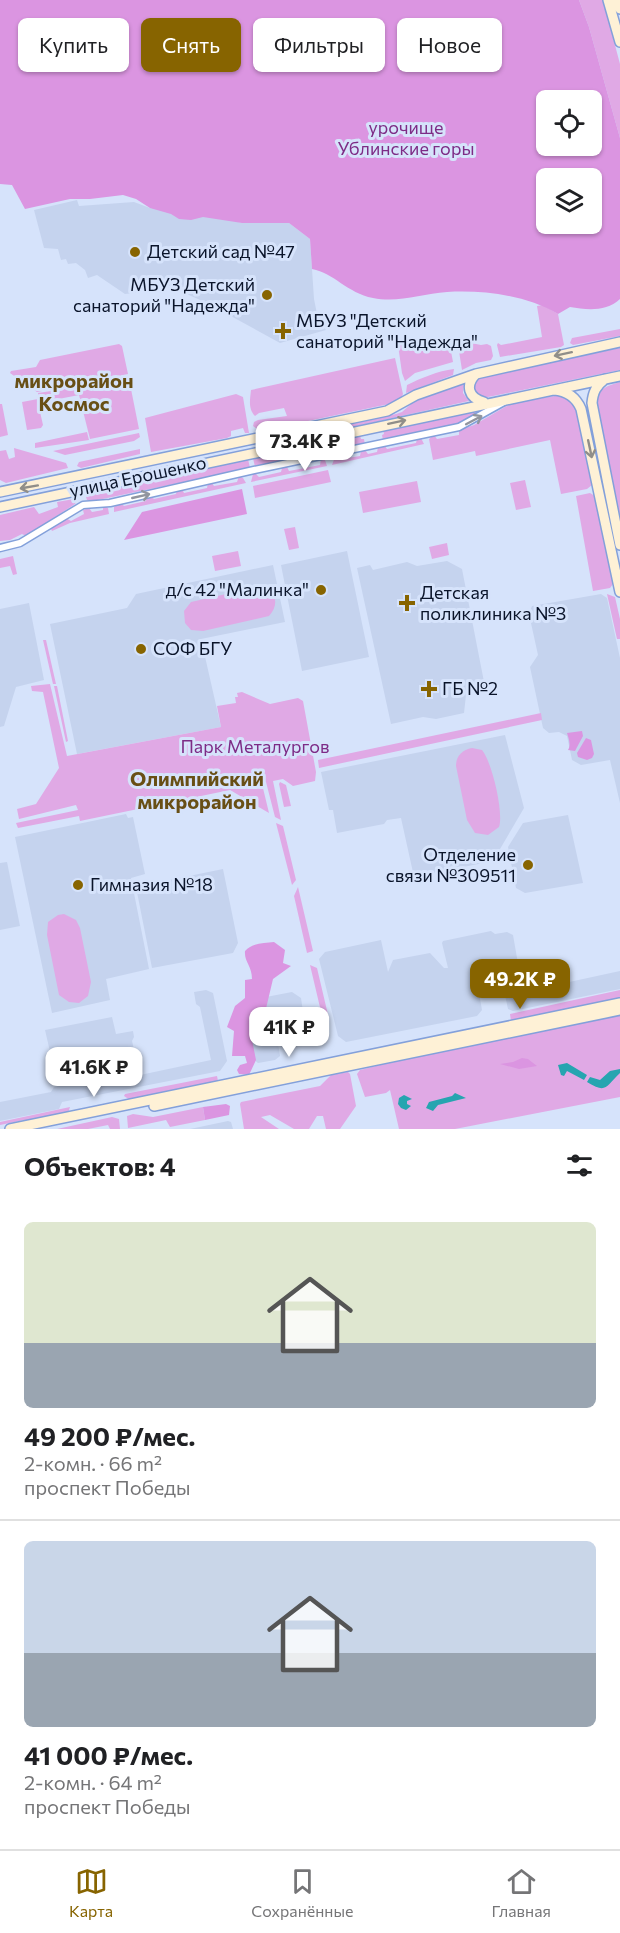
<!DOCTYPE html>
<html lang="ru">
<head>
<meta charset="utf-8">
<style>
	:root { --surface:#fff; --page:#f6f6f6; --text:#202124; --muted:#757577; --line:#e0e0e0; --accent:#876400 }
	body { margin:0; font-family:Commissioner,sans-serif; background:var(--page); color:var(--text); height:100vh; display:flex; flex-direction:column; font-size:22px; white-space:nowrap }
	* { box-sizing:border-box; margin:0 }
	p { font-size:20px; color:var(--muted) }
	.icon { flex:none; width:33px; height:33px; fill:none; stroke:currentColor; stroke-width:2; stroke-linecap:round; stroke-linejoin:round }
	.map { position:relative; height:1129px; overflow:hidden }
	.panel { display:flex; flex-direction:column; background:var(--surface); flex:1 }
	.panel>* { flex:none }
	.hud { position:absolute; left:18px; top:18px; width:585px; height:54px; display:flex; gap:12px }
	.buttons { position:absolute; left:536px; top:90px; display:grid; gap:12px }
	.buttons a { display:grid; place-items:center; width:66px; height:66px; border-radius:9px; background:var(--surface); box-shadow:0 2px 4px #0004; font-size:30px }
	.price { position:absolute; translate:-50% -51px; padding:0 14px; border-radius:12px; background:#fff; color:#222; font-size:20px; line-height:39px; filter:drop-shadow(0 2px 3px #0008) }
	.price::after { content:''; position:absolute; left:50%; top:36px; width:18px; height:14px; margin-left:-9px; background:inherit; clip-path:polygon(0 0,100% 0,50% 100%) }
	.price.current { background:var(--accent); color:#fff }
	ul { padding:0; list-style:none }
	li { display:grid; align-content:center; gap:12px; height:318px; padding:0 24px }
	li+li { border-top:2px solid var(--line) }
	li span { display:grid; place-items:center; height:186px; border-radius:9px; color:#555 }
	li>.icon { margin-inline-start:auto }
	span .icon { width:108px; height:108px; fill:#fffc; stroke-width:1 }
	li b { font-size:26px }
	h2 { display:flex; justify-content:space-between; align-items:center; height:72px; padding:0 24px; font-size:26px }
	.tag { padding:0 21px; border-radius:9px; background:var(--surface); box-shadow:0 2px 4px #0004; font-size:21px; line-height:54px }
	.tag.current { background:var(--accent); color:#fff }
	.tabs { display:flex; justify-content:space-around; align-items:center; height:84px; border-top:2px solid var(--line); background:var(--surface); font-size:16px; color:var(--muted) }
	.tabs a { display:grid; justify-items:center; gap:3px }
	.tabs .current { color:var(--accent) }
	.map>svg:first-child { display:block }
	.built { fill:#c5d3ee }
	.green { fill:#e0a9e5 }
	.forest { fill:#db95e1; fill-rule:evenodd }
	.water { fill:#26a5b0 }
	.lines { fill:none; stroke-linecap:round; stroke-linejoin:round }
	.minor-casing { stroke:#83a0da; stroke-width:9 }
	.secondary-casing { stroke:#83a0da; stroke-width:12 }
	.minor { stroke:#fff; stroke-width:6 }
	.secondary { stroke:#fef1d6; stroke-width:9 }
	.oneway { stroke:#908e89 }
	.oneway2 { stroke:#91959f }
	.poi-dot { fill:#876400; stroke:#d6e3fb; stroke-width:2 }
	.labels { text-anchor:middle; stroke-width:6; stroke-linejoin:round; paint-order:stroke }
	.park-label { font-size:18px; fill:#7d2b86; stroke:#d6e3fb }
	.poi-label { font-size:18px; fill:#0a142a; stroke:#d6e3fb; text-anchor:start }
	.street-label { font-size:18px; fill:#0a142a; stroke:#d6e3fb }
	.neighbourhood-label { font-size:20px; font-weight:bold; fill:#684f15; stroke:#d6e3fb }
</style>
</head>
<body>
<div class="map">
<svg width="620" height="1129" viewBox="0 0 620 1129">
	<rect width="100%" height="100%" fill="#d6e3fb"/>
	<path class="built" d="M77,200L79,206L134,202L150,208L169,204L242,223H289L310,239L314,299L317,314L328,312L330,321L328,327L326,330L280,343L207,303L173,288L125,294L97,275L88,278L85,270L76,263L68,264L66,259L61,260L58,249L44,248L34,210Z
		M347,551L369,657L302,671L281,565Z
		M447,561L462,569L485,687L473,689L466,695L464,713L436,719L423,717L391,724L357,568L370,565L373,570L407,562L417,566Z
		M273,565L285,622L201,639L221,727L77,754L50,624L127,608L136,594Z
		M601,594L607,598L620,658V803L610,760L581,765L572,760L567,736L559,732L549,733L543,728L530,667L538,655L529,614L532,606Z
		M29,603L44,680L16,687L4,726L0,727V609Z
		M505,735L524,808L493,861L414,877L401,818L387,820L384,824L337,833L333,810H329L321,772Z
		M126,814L128,818L133,817L145,874L131,878L149,969L106,979L110,1000L52,1013L15,837Z
		M568,815L583,883L525,893L516,888L508,847L523,823Z
		M7,862L20,926L0,930V863Z
		M223,869L238,943L233,953L152,968L136,887Z
		M491,931L495,934L507,932L513,935L523,992L620,971V989L513,1011L508,1009L498,963L495,961L474,964L482,1010L477,1016L346,1042L338,1036L319,959L325,952L381,940L388,972L393,960L430,953L444,968H448L442,943L443,941Z
		M206,990L213,993L227,1061L220,1071L62,1102L59,1109L0,1121V1102L51,1092L54,1087L58,1086L45,1030L112,1017L116,1034L133,1031L134,1037L132,1041L140,1075L211,1060L200,1007L196,1004L194,992Z
		M292,992L301,998L305,1025L301,1029L279,1034L277,1038L280,1056L275,1060L258,1063L252,1058V1034L266,1031L268,1028L263,1004L266,997Z
		M228,1121L231,1122L233,1129H190Z"/>
	<path class="green" d="M579,0H603L620,64V138L589,27Z
		M543,305L558,314L564,345L561,347L500,357L497,345L498,343L501,345L542,337L537,306Z
		M620,329V336L573,345L570,343L572,338Z
		M424,341L427,350L450,346L453,362L415,373L405,381L402,373L398,345Z
		M466,342L481,345L487,344L491,346L493,356L491,360L476,363L462,370L458,345Z
		M119,344L122,346L128,374L37,392L10,373L11,371L36,367L40,360Z
		M620,348V370L488,397C480,398 476,394 474,388L477,380L481,377Z
		M395,358L403,394L399,402L260,431L253,426L254,422L258,420L287,416L284,408L259,413L255,416C248,409 250,400 251,390Z
		M454,369L453,375L406,393L407,385C421,378 438,371 454,369Z
		M129,379L139,429L90,439L79,395L38,403L43,425L41,428L27,430L22,402L38,399V393Z
		M620,382V519L595,404C599,388 606,386 620,382Z
		M464,383L463,393L469,401L334,431V428L396,414L402,412L418,398Z
		M236,394L243,397L249,433H245L243,428L231,431V436L227,438L151,452L145,418Z
		M560,395L570,399L576,408L592,482V485L587,489L561,494L550,440L476,456L475,451L433,460L429,439L434,435L437,439L459,435V430L474,425L510,404Z
		M0,404H2L8,435L0,437Z
		M491,408L462,424L383,440L382,435L384,434L383,430Z
		M87,432L89,440L35,448V443Z
		M139,433L140,437L134,441L65,455L53,451Z
		M360,435L361,439H364L365,445L339,450L337,441Z
		M421,438L424,444L332,465L335,457L339,456L342,459L360,456L361,451L365,450L368,454L377,452L378,447L385,446L387,449L416,443L417,439Z
		M332,442L334,450L255,467L253,458Z
		M14,448L66,463L68,468L6,483L0,480V451L6,450L9,459L15,457Z
		M140,449V454L81,468L77,466L79,462Z
		M248,459L250,468L93,501L87,500L86,497L93,492Z
		M321,459L325,460L327,466L251,482L253,474H256L259,477L281,472L282,468L287,467L289,471L320,465Z
		M328,470L331,482L255,498L253,486Z
		M239,476L243,478L246,483L114,512V507L121,503L124,506L146,501L147,496H151L154,499L176,494L177,490L182,489L184,493L207,488L208,483H212L214,486L237,482Z
		M525,480L531,507L516,510L510,483Z
		M417,481L421,502L363,513L359,492Z
		M590,493L595,496L613,584L610,588L593,591L576,496Z
		M74,499L77,500L75,504L26,536L22,534L10,540L0,541V515L34,507L39,514L58,507L57,502Z
		M103,505L108,508L109,514L70,523L52,531L51,529L66,518L71,521L84,514L83,510L89,508L92,512L103,510Z
		M295,527L299,548L289,550L284,529Z
		M447,543L449,555L432,559L429,547Z
		M238,551L241,566L215,571L212,556Z
		M13,556L17,574L13,575L10,566L0,568V559Z
		M257,587C275,587 281,603 269,616L203,631L191,630L185,623L184,611L191,602Z
		M607,594L615,597L620,619V639H617Z
		M43,640H46L56,684H53Z
		M50,684L67,756L221,727L217,706L236,703L235,697H238L237,693L242,692L270,704L298,698L303,701L316,772L315,781L293,786L283,779L273,781L281,820L275,817L266,782L259,784H262L269,813L230,790L80,821L79,816L18,828L16,823L78,810L76,805L19,819L17,809L36,804L59,768L43,692L32,691L31,686Z
		M54,686H57L68,741L66,742Z
		M541,713L542,720L319,768L318,760Z
		M472,748L482,750C492,762 504,813 499,827L488,835L475,833L467,820L456,766C456,756 462,750 472,748Z
		M280,782L286,785L291,806L284,807L279,784Z
		M276,823L283,826L296,880L292,885Z
		M298,887L313,951L307,953L294,896Z
		M64,914L76,920L80,928L91,982L88,996L79,1003L69,1002L59,995L47,935L48,922L58,915Z
		M310,965L317,968L329,1019L323,1020Z
		M620,990V999L511,1021L510,1014Z
		M620,1015V1097L455,1129H399L390,1090L386,1093L365,1097L357,1074L360,1070L384,1064Z
		M114,1059L116,1075L113,1073L114,1077H110L103,1074L99,1077L94,1070L106,1069L95,1062Z
		M348,1072L350,1074L356,1106L340,1129H326L323,1116H317L309,1129H294L270,1115L261,1117L279,1129H244L240,1104L241,1102L320,1086L331,1075Z
		M217,1076L218,1081L130,1100L124,1096L125,1094Z
		M70,1107L68,1113L26,1122L24,1120L0,1125V1122Z
		M203,1107L205,1120L170,1127L166,1120L128,1128L127,1116L133,1114L153,1117Z
		M112,1117L119,1119L120,1129H110L108,1125L88,1129H57Z"/>
	<path class="forest" d="M0,0H579L589,27L620,138V299C606,312 587,310 570,307L558,314C526,295 484,290 447,292C422,294 398,303 373,298C347,293 334,273 312,269L310,239L289,223H242L203,217L191,220L179,219L171,214L150,208L136,199L123,195L90,199H70L25,209L12,185L0,184ZM546,100H591V146H546ZM546,178H591V224H546Z
		M242,489L247,514L124,540L142,512Z
		M582,731L583,736L575,751L568,750C571,746 569,739 567,733Z
		M586,738L591,740L594,754L592,758L587,760L578,757L577,753Z
		M274,942L285,950L283,963L291,966L273,979L264,1017L261,1037L252,1040L256,1060L249,1075L239,1074L237,1070L240,1065L247,1063L245,1056H232L234,1031L227,1027L235,1006L245,998V980L252,979C252,966 244,962 245,951C252,943 264,943 274,942Z
		M522,1058L528,1059L537,1066L519,1069L500,1064L513,1062Z
		M226,1104L230,1106L229,1115L205,1120L203,1107Z"/>
	<path class="water" d="M567,1063L587,1075L584,1080L567,1071L564,1076L561,1075L558,1065Z
		M620,1069V1073C605,1087 607,1094 587,1082L590,1077L600,1080L610,1071Z
		M455,1093L466,1098L438,1105L433,1111L426,1108L429,1102L452,1096Z
		M404,1095L412,1099L407,1101V1104L411,1106L406,1110L401,1108L398,1104L399,1098Z"/>
	<g class="lines">
		<defs>
			<path id="minor" d="M0,548L20,543L83,505L110,503L254,470L459,427L504,402"/>
			<path id="secondary" d="M608,0L620,42
				M617,0L620,9
				M476,374C465,385 468,398 484,402
				M605,379C596,386 593,392 592,403L620,545
				M554,390C567,391 576,397 581,409L620,592
				M0,492L387,411L416,395L476,374L620,342
				M0,507L620,376
				M154,1106L620,1010
				M10,1129L620,1003"/>
		</defs>
		<use href="#minor" class="minor-casing"/>
		<use href="#secondary" class="secondary-casing"/>
		<use href="#minor" class="minor"/>
		<use href="#secondary" class="secondary"/>
	</g>
	<defs><path id="oneway-shaft" d="M-6 0H5M1.5-3L5.5 0L1.5 3" fill="none" stroke-width="1.6" stroke-linecap="round" stroke-linejoin="round" transform="scale(1.5)"/></defs>
	<g class="oneway">
		<use href="#oneway-shaft" transform="translate(563 354) rotate(168)"/>
		<use href="#oneway-shaft" transform="translate(397 422) rotate(-12)"/>
		<use href="#oneway-shaft" transform="translate(590 449) rotate(78)"/>
		<use href="#oneway-shaft" transform="translate(29 487) rotate(170)"/>
	</g>
	<g class="oneway2">
		<use href="#oneway-shaft" transform="translate(474 420) rotate(-28)"/>
		<use href="#oneway-shaft" transform="translate(141 496) rotate(-13)"/>
	</g>
	<g class="poi-dot">
		<circle cx="135" cy="252" r="6"/>
		<circle cx="267" cy="295" r="6"/>
		<path d="M280 322h6v6h6v6h-6v6h-6v-6h-6v-6h6z"/>
		<circle cx="321" cy="590" r="6"/>
		<path d="M404 594h6v6h6v6h-6v6h-6v-6h-6v-6h6z"/>
		<circle cx="141" cy="649" r="6"/>
		<path d="M426 680h6v6h6v6h-6v6h-6v-6h-6v-6h6z"/>
		<circle cx="528" cy="865" r="6"/>
		<circle cx="78" cy="885" r="6"/>
	</g>
	<g class="labels">
		<g class="park-label">
			<text x="406" y="134">урочище<tspan x="406" dy="21">Ублинские горы</tspan></text>
			<text x="255" y="753">Парк Металургов</text>
		</g>
		<g class="poi-label">
			<text x="147" y="258">Детский сад №47</text>
			<text x="255" y="291" text-anchor="end">МБУЗ Детский<tspan x="255" dy="21">санаторий "Надежда"</tspan></text>
			<text x="296" y="327">МБУЗ "Детский<tspan x="296" dy="21">санаторий "Надежда"</tspan></text>
			<text x="309" y="596" text-anchor="end">д/с 42 "Малинка"</text>
			<text x="420" y="599">Детская<tspan x="420" dy="21">поликлиника №3</tspan></text>
			<text x="153" y="655">СОФ БГУ</text>
			<text x="442" y="695">ГБ №2</text>
			<text x="516" y="861" text-anchor="end">Отделение<tspan x="516" dy="21">связи №309511</tspan></text>
			<text x="90" y="891">Гимназия №18</text>
		</g>
		<g class="street-label">
			<text transform="translate(138 477) rotate(-12)" y="6">улица Ерошенко</text>
		</g>
		<g class="neighbourhood-label">
			<text x="74" y="388">микрорайон<tspan x="74" dy="23">Космос</tspan></text>
			<text x="197" y="786">Олимпийский<tspan x="197" dy="23">микрорайон</tspan></text>
		</g>
	</g>
</svg>
<div class="buttons">
<a><svg class="icon" aria-label="locate" viewBox="0 0 24 24"><circle cx="12" cy="12" r="6"/><path d="M12 2v4M12 18v4M2 12h4M18 12h4"/></svg></a>
<a><svg class="icon" aria-label="layers" viewBox="0 0 24 24"><path d="M12 4l9 5-9 5-9-5zM3 14l9 5 9-5"/></svg></a>
</div>
<b class="price" style="left:305px;top:472px">73.4K ₽</b>
<b class="price current" style="left:520px;top:1010px">49.2K ₽</b>
<b class="price" style="left:289px;top:1058px">41K ₽</b>
<b class="price" style="left:94px;top:1098px">41.6K ₽</b>
<div class="hud">
<a class="tag">Купить</a>
<a class="tag current">Снять</a>
<a class="tag">Фильтры</a>
<a class="tag">Новое</a>
</div>
</div>
<section class="panel">
<h2>Объектов: 4<svg class="icon" aria-label="filters" viewBox="0 0 24 24"><path d="M4 7h16M4 17h16"/><circle cx="9" cy="7" r="2"/><circle cx="15" cy="17" r="2"/></svg></h2>
<ul>
<li><span style="background:linear-gradient(#dfe7d0 65%,#9aa5b1 0)"><svg class="icon" aria-label="home" viewBox="0 0 24 24"><path d="M3 11l9-7 9 7M6 9v11h12V9"/></svg></span><div><b>49 200 ₽/мес.</b><p>2-комн. · 66 m²</p><p>проспект Победы</p></div></li>
<li><span style="background:linear-gradient(#c9d6e8 60%,#9aa5b1 0)"><svg class="icon" aria-label="home" viewBox="0 0 24 24"><path d="M3 11l9-7 9 7M6 9v11h12V9"/></svg></span><div><b>41 000 ₽/мес.</b><p>2-комн. · 64 m²</p><p>проспект Победы</p></div></li>
</ul>
</section>
<nav class="tabs">
<a class="current"><svg class="icon" aria-label="map" viewBox="0 0 24 24"><path d="M3 6l6-2 6 2 6-2v14l-6 2-6-2-6 2zM9 4v14M15 6v14"/></svg>Карта</a>
<a><svg class="icon" aria-label="saved" viewBox="0 0 24 24"><path d="M7 4h10v16l-5-4-5 4z"/></svg>Сохранённые</a>
<a><svg class="icon" aria-label="home" viewBox="0 0 24 24"><path d="M3 11l9-7 9 7M6 9v11h12V9"/></svg>Главная</a>
</nav>
</body>
</html>
